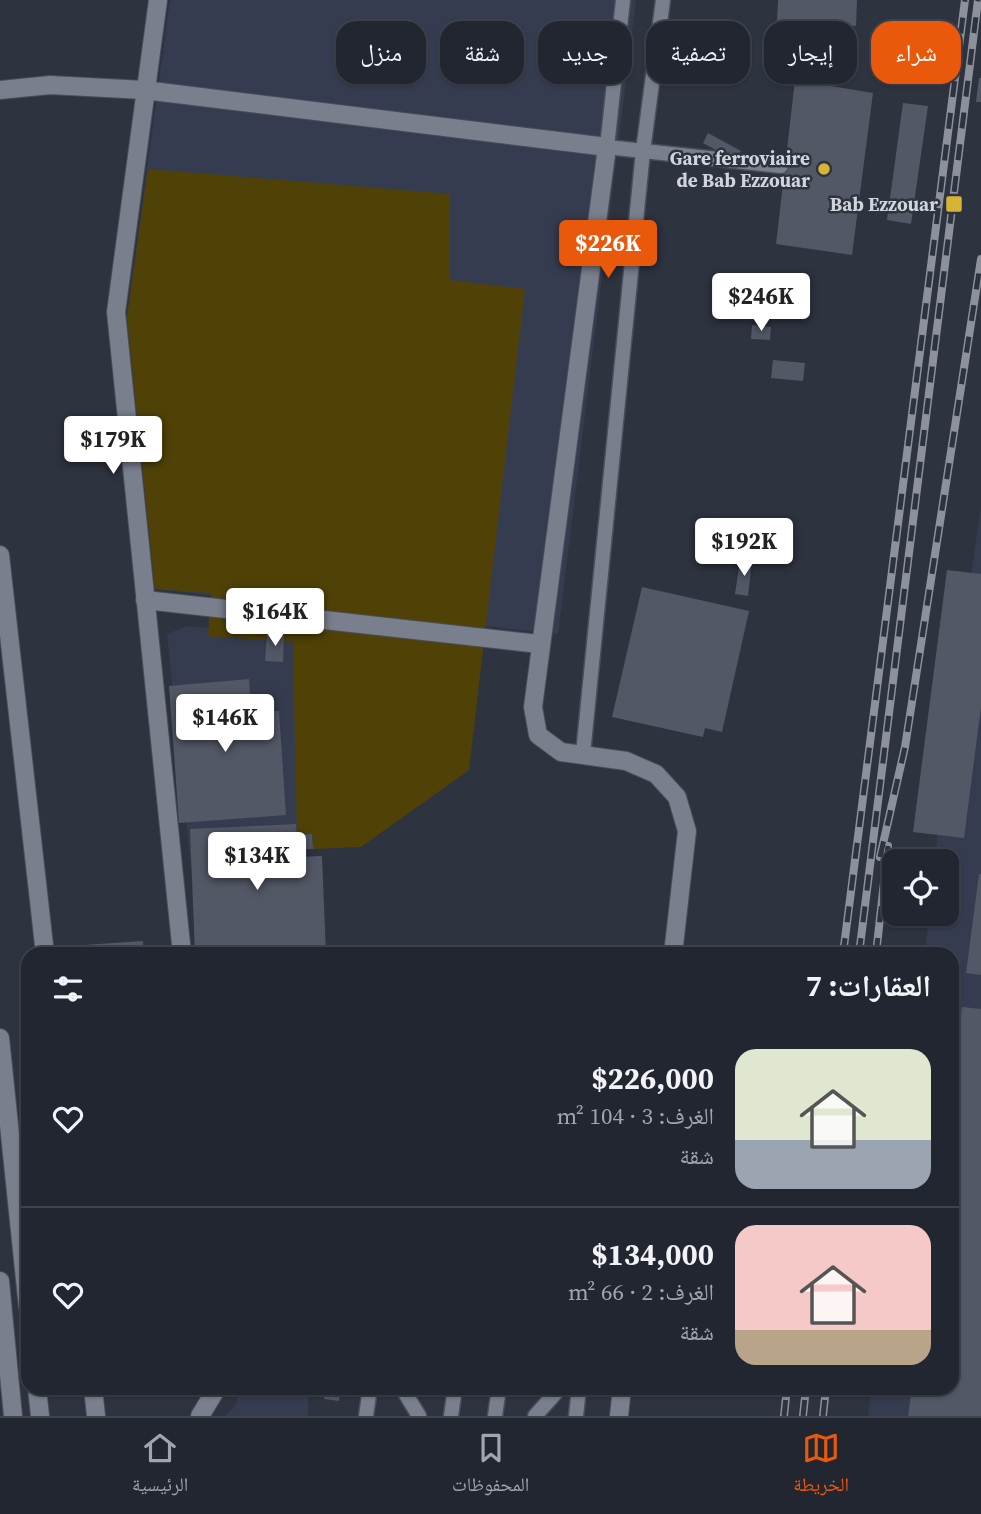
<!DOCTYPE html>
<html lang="ar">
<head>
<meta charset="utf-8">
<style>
	:root { --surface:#222630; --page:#2a2e38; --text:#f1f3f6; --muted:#a2a5ab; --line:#3f434c; --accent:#ea580c }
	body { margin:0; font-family:"Source Serif 4","Noto Naskh Arabic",serif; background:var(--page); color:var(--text); direction:rtl; height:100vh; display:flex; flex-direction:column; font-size:26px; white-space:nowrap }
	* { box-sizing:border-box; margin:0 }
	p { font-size:23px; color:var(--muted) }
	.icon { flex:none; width:38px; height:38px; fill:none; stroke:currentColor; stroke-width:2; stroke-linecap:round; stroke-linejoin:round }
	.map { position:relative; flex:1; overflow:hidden; direction:ltr }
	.details { position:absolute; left:21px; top:947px; width:938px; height:448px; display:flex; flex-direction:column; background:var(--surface); border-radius:21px; box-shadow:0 2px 5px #0004,0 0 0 2px var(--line); direction:rtl }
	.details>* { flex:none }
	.hud { position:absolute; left:21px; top:21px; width:940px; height:63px; direction:rtl; display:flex; gap:14px }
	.tools { position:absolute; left:882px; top:849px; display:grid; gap:14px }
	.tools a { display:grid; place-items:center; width:77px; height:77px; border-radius:14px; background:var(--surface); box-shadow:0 2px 5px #0004,0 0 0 2px var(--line); font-size:35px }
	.price { position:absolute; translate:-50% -60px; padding:0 16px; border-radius:7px; background:#fff; color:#222; font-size:23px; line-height:46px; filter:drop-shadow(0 2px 4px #0008) }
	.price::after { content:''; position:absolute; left:50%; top:42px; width:21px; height:16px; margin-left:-10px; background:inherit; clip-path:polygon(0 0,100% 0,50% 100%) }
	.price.active { background:var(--accent); color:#fff }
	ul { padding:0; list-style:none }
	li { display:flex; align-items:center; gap:21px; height:175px; padding:0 28px }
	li+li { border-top:2px solid var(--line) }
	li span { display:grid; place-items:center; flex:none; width:196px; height:140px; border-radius:21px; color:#555 }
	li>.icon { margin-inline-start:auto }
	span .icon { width:84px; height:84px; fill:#fffc; stroke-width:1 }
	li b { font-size:30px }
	h2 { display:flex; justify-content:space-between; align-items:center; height:84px; padding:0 28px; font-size:30px }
	.chip { padding:0 24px; border-radius:21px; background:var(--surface); box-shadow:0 2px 5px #0004,0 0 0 2px var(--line); font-size:24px; line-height:63px }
	.chip.active { background:var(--accent); color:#fff }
	.dock { display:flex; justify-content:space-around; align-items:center; height:98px; border-top:2px solid var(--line); background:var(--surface); font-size:19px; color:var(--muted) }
	.dock a { display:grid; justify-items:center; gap:4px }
	.dock .active { color:var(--accent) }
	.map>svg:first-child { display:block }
	.built { fill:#363c4f }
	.green { fill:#504207 }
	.building { fill:#535866 }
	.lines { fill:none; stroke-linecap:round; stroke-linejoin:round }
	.service-casing { stroke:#4a4e59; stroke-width:17 }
	.minor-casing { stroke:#4a4e59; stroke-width:20 }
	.tertiary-casing { stroke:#4a4e59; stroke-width:20 }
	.secondary-casing { stroke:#4a4e59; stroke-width:20 }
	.service { stroke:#7a7f8e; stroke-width:14 }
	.minor { stroke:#7a7f8e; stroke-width:18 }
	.tertiary { stroke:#7a7f8e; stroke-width:18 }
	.secondary { stroke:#7a7f8e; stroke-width:18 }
	.rail-casing { stroke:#8d919b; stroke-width:8 }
	.rail { stroke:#2e3340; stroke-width:5; stroke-dasharray:16; stroke-linecap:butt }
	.poi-dot { fill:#d6b534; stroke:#2e3340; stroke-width:2.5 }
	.labels { text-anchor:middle; stroke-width:5; stroke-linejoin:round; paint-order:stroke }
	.poi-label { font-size:19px; font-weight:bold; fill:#d1d4dc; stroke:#2e3340; text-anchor:end }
</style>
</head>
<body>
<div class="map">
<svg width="981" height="1416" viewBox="0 0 981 1416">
	<rect width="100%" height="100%" fill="#2e3340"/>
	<path class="built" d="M170,0H636L558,634L155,589L127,317Z
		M981,507V1416H868L872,1388H952V954H925L929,914H947V861H935L948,730Z
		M188,626L305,636L307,954H200L167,634Z
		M241,1388H308V1416H225L235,1406Z"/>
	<path class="green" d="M148,169L450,194L449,280L525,289L469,770L361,847L313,849L312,834L297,835L293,642L208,636L211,593L155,589L127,317Z"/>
	<path class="building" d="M778,0H857L856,26L777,22Z
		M979,78H981V102H976Z
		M795,80L873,93L852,255L776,244Z
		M903,103L928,106L911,224L887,220Z
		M708,133L741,151L736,161L703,143Z
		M752,325L771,327L770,340L751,339Z
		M773,360L805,363L803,381L771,378Z
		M740,560L752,561L748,596L735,594Z
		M947,570L981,574V707L964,838L913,832Z
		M642,587L749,611L722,732L705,728L703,737L612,717Z
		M267,634L284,635L283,662L265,661Z
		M249,679L251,713L279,711L286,815L179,823L169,686Z
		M296,824L297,835L312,834L313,849H297L298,857L322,856L326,954H195L190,829Z
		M979,874H981V975L966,973Z
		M143,941L144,954H55V947Z
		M473,949L497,952V954H473Z
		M962,1007L981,1009V1416H908L912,1388H952V1081Z
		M325,1388H341L339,1401L324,1399Z"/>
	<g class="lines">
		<defs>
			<path id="service" d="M623,0L607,147L781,166
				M583,754L643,151L663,0
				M402,1388L419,1416
				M366,1416L370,1388
				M451,1416L455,1388
				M495,1416L499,1388
				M535,1416L560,1388
				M576,1416L579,1388"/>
			<path id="minor" d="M158,0L116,312L182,954
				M0,555L45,954
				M145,600L539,644
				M93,1388L96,1416
				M200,1416L217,1388"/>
			<path id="tertiary" d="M0,90L50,85L144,90L607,147L533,707L538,735L561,752L626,761L656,774L677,797L687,831L673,954
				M619,1416L622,1388"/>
			<path id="secondary" d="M0,1038L28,1308
				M0,1281L13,1416
				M37,1388L40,1416"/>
		</defs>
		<use href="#service" class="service-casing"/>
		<use href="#minor" class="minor-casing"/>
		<use href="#tertiary" class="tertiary-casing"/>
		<use href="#secondary" class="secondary-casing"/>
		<use href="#service" class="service"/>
		<use href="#minor" class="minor"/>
		<use href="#tertiary" class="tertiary"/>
		<use href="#secondary" class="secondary"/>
		<defs>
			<path id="rail" d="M880,857L905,747L981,259
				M843,954L965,0
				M859,954L978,0
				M876,954L888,846
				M784,1416L787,1388
				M803,1416L806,1388
				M823,1416L826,1388"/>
		</defs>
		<use href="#rail" class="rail-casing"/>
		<use href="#rail" class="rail"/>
	</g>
	<g class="poi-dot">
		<circle cx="824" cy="169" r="7"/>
		<rect x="945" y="195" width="18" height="18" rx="3.5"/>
	</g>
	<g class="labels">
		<g class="poi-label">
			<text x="810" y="165">Gare ferroviaire<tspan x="810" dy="22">de Bab Ezzouar</tspan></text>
			<text x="938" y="211">Bab Ezzouar</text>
		</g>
	</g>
</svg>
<div class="tools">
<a><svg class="icon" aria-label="locate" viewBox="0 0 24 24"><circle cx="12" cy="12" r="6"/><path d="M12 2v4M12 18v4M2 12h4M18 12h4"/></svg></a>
</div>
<b class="price active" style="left:608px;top:280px">$226K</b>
<b class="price" style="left:761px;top:333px">$246K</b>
<b class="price" style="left:113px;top:476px">$179K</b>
<b class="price" style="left:744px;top:578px">$192K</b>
<b class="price" style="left:275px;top:648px">$164K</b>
<b class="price" style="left:225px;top:754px">$146K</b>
<b class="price" style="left:257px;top:892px">$134K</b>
<div class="hud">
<a class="chip active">شراء</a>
<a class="chip">إيجار</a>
<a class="chip">تصفية</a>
<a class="chip">جديد</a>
<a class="chip">شقة</a>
<a class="chip">منزل</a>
</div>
<section class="details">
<h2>العقارات: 7<svg class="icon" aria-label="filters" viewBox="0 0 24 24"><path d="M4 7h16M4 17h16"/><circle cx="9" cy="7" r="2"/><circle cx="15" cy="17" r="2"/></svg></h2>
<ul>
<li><span style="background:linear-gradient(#dfe7d0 65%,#9aa5b1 0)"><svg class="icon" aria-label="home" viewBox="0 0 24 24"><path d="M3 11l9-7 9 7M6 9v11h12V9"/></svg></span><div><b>$226,000</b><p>الغرف: 3 · 104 m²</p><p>شقة</p></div><svg class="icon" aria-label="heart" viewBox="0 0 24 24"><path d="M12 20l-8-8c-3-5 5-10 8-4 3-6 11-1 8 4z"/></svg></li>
<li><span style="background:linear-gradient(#f6c9c9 75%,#b9a48a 0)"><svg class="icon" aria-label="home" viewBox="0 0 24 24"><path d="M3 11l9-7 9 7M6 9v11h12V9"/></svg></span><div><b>$134,000</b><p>الغرف: 2 · 66 m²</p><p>شقة</p></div><svg class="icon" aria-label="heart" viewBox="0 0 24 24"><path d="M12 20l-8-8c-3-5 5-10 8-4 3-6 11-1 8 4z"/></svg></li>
</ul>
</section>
</div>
<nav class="dock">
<a class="active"><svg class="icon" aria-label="map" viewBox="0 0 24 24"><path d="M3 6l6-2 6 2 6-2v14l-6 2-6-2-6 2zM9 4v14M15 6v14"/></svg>الخريطة</a>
<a><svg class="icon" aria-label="saved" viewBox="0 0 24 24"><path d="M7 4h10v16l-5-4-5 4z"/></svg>المحفوظات</a>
<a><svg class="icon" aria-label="home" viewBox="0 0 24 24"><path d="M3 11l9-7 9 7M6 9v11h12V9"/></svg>الرئيسية</a>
</nav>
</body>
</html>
